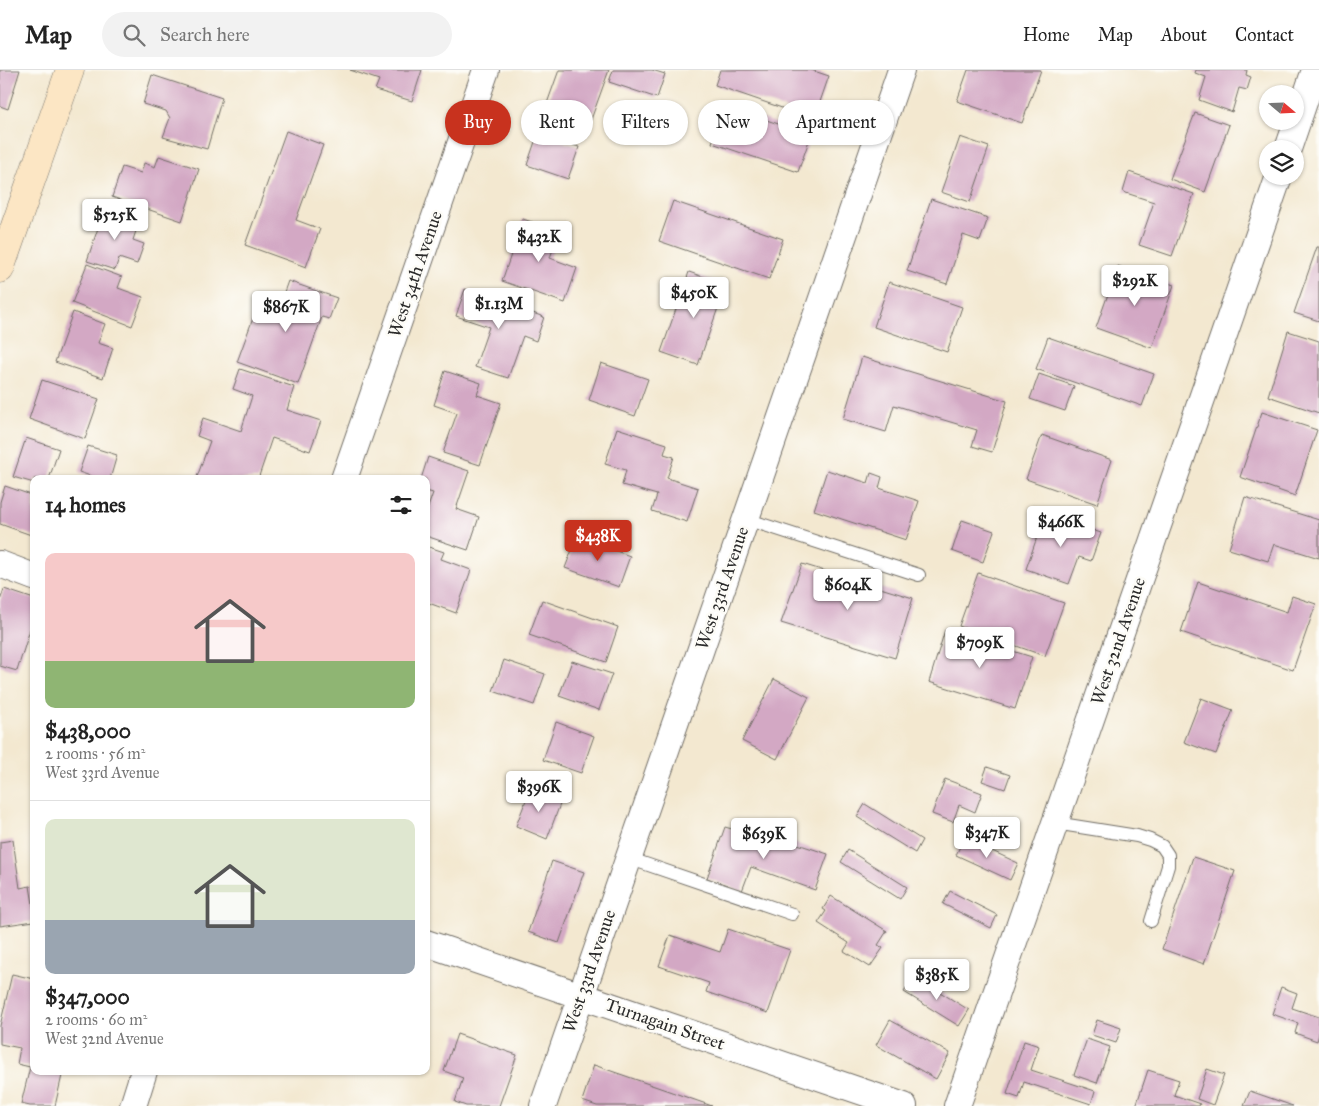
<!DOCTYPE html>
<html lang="en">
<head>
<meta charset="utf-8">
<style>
	:root { --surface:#fff; --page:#f2f2f2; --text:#222; --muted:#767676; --line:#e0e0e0; --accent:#c8321e }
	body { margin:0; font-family:"IM FELL Great Primer",serif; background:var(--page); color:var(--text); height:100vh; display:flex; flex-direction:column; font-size:19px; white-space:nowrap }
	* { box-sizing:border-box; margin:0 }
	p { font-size:16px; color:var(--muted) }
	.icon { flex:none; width:28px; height:28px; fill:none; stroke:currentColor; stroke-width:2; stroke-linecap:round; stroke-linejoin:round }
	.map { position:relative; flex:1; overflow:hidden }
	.sheet { position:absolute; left:30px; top:405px; width:400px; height:600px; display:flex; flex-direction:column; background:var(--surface); border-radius:10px; box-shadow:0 1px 4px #0004 }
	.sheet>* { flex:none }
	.hud { position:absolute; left:445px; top:30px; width:475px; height:45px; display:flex; gap:10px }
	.needle { width:32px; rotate:109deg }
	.tools { position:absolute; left:1259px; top:15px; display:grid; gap:10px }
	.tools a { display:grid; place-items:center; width:45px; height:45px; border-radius:50%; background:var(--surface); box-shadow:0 1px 4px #0004; font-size:25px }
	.price { position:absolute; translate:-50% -42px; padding:0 11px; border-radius:5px; background:#fff; color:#222; font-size:16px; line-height:32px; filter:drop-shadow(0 1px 2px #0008) }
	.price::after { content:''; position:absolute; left:50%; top:30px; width:15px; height:11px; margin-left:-8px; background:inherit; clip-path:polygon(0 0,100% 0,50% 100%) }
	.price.on { background:var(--accent); color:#fff }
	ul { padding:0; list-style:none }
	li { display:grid; align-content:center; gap:10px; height:265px; padding:0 15px }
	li+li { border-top:1px solid var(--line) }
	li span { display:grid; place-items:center; height:155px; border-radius:10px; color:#555 }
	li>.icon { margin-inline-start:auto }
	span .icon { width:90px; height:90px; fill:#fffc; stroke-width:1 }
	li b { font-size:21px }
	h2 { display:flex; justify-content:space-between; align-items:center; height:60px; padding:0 15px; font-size:21px }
	.tag { padding:0 18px; border-radius:22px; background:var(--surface); box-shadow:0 1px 4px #0004; font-size:18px; line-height:45px }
	.tag.on { background:var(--accent); color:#fff }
	header { display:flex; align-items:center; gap:30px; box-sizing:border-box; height:70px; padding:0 25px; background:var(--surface); border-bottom:1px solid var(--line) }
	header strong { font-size:24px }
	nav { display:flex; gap:28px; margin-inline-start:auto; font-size:18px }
	.search { width:350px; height:45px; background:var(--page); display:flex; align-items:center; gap:12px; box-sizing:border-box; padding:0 18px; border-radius:28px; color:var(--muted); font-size:19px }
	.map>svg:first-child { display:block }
	.building { fill:#d3a8c4 }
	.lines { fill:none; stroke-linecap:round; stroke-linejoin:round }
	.lane-casing { stroke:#716d65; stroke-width:14 }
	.street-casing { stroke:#716d65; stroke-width:28 }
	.secondary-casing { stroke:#716d65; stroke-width:29 }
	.lane { stroke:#fff; stroke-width:12 }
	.street { stroke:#fff; stroke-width:26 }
	.secondary { stroke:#fce6c4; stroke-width:28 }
	.labels { text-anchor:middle; stroke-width:5; stroke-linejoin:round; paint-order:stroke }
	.street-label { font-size:18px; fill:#2b2b2b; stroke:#fdfcf7 }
</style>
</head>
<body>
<header>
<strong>Map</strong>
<div class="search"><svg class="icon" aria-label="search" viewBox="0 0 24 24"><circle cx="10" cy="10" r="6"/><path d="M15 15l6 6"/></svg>Search here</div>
<nav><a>Home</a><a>Map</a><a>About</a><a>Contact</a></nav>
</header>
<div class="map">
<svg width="1319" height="1036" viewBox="0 0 1319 1036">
	<rect width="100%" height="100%" fill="#fdfcf7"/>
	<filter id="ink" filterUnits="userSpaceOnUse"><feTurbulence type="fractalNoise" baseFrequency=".02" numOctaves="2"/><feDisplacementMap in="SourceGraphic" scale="10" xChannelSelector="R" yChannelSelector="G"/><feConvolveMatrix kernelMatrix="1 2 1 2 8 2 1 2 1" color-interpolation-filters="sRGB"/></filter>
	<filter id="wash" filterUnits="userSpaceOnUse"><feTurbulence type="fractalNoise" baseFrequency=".0096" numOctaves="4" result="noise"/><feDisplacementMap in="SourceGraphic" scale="20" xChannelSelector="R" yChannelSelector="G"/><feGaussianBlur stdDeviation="1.12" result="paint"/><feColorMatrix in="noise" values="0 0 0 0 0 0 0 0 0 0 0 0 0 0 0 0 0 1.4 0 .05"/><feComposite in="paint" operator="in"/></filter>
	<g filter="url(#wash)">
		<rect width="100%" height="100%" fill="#f3e8d0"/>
		<g id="blocks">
			<path class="building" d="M0,0H20L8,39L0,36Z
				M350,0H422L412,31L375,20L379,10Z
				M559,0H609L589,55L545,39Z
				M613,0H652L665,4L657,28L609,12Z
				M720,0H811L829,6L814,49L715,15Z
				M968,0H1041L1022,53L957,31Z
				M1196,0H1247L1246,5L1251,7L1247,20L1239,18L1232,42L1199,30L1206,7L1195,3Z
				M152,5L222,28L207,79L163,67L170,48L166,41L143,34Z
				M725,36L811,65L798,102L712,73Z
				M1195,43L1229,55L1205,122L1170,109Z
				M286,61L323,75L296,150L320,159L306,197L245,175Z
				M538,63L579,77L568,109L527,95Z
				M960,67L989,77L970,132L941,122Z
				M159,86L199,99L182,151L112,127L122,97L141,103L144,93L155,97Z
				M1129,102L1194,124L1172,186L1139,175L1154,132L1123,122Z
				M931,129L988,148L980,171L963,165L947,214L907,201Z
				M673,131L783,169L769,209L659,171Z
				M104,140L139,152L133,170L144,174L137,194L119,188L115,200L87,191Z
				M523,149L559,161L550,188L577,198L565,233L502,211Z
				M1317,177H1319V251L1294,243Z
				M87,194L122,207L118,218L143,227L132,256L72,233Z
				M1118,196L1174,215L1152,278L1096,258Z
				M689,202L726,215L698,295L661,282Z
				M288,211L337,228L329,249L322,247L298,314L237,292L256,240L275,247Z
				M889,212L962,237L947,282L874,257Z
				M465,219L544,247L536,271L523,266L508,308L475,297L489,257L456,246Z
				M73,242L105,254L98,273L113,278L103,308L55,292Z
				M1288,261L1319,271V343L1268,326Z
				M1048,267L1154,304L1142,336L1036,299Z
				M862,287L1007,331L992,382L972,376L977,360L894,335L886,362L843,349Z
				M601,293L648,309L635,346L589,330Z
				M240,299L294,317L287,340L321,351L310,381L272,368L258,409H203L197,407L210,371L197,366L203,348L241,361L252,326L233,319Z
				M445,301L481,313L477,325L501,333L480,395L443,383L457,343L434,335Z
				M1039,304L1074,316L1065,341L1030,329Z
				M42,310L99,329L85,369L29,349Z
				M1262,342L1317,360L1295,426L1240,407Z
				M617,358L667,374L664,384L674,387L667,408L698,418L687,452L652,441L657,425L622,415L626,400L605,394Z
				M1042,365L1112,390L1097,434L1026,409Z
				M26,368L59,379L49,409H34V413L13,407Z
				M88,376L117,385L110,409H99L79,402Z
				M428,387L469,401L456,439L479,447L468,480L426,466V443L433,423L426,421V409H421Z
				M827,400L868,413L871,403L882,407L879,418L919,431L906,470L814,440Z
				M5,416L34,426V466L0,454V432Z
				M1245,427L1319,450V488L1274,474L1268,491L1229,479Z
				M1045,444L1101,463L1091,491L1079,487L1069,514L1026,499Z
				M962,450L994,461L983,492L952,481Z
				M577,467L630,486L619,517L565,498Z
				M426,476L444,482L441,489L471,500L456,543L426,532Z
				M802,494L913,528L895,588L781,553Z
				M978,503L1064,533L1045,586L959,556Z
				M1198,512L1287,542L1292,526L1316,534L1293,600L1181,562Z
				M4,519L34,529V547L17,601L0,596V531Z
				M542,530L618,557L606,592L529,565Z
				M945,560L1032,587L1015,639L929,612Z
				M504,590L545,604L534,635L493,621Z
				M572,591L612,604L599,640L559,626Z
				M774,609L809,627L777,689L742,671Z
				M1201,628L1233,640L1216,684L1184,672Z
				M556,652L594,666L581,703L543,690Z
				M987,697L1010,705L1005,719L982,711Z
				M945,709L982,723L975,742L959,735L953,752L932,744Z
				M531,717L562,729L547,769L516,756Z
				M865,734L922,770L915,783L857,747Z
				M725,757L756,766L758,761L828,784L815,820L751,797L742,821L707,808Z
				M964,768L1018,793L1010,810L956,785Z
				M13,770L20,818L30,816L34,840V851L0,856V772Z
				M848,780L907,817L900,829L841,792Z
				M1193,787L1235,801L1204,894L1162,879Z
				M552,791L584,802L559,873L528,862Z
				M950,821L997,845L991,858L943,834Z
				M831,826L887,861L878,875L883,878L870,897L844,881L849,873L818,853L826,841L823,839Z
				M728,859L790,880L768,943L706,922L709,913L659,896L670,865L720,882Z
				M12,904L34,909V1001H63L55,1036H30L21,1034L30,997L17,994L20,978L0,974V956Z
				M914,906L969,940L959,956L904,922Z
				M1281,917L1297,923L1292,938L1319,947V964L1317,971L1295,963L1298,953L1272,944Z
				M890,950L950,983L936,1009L876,975Z
				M1097,950L1121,958L1116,973L1092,965Z
				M457,964L517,985L499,1036H466L455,1032L463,1008L444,1001Z
				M1087,969L1110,977L1097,1013L1074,1005Z
				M1024,971L1039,976L1031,1000L1095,1021L1091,1034L1024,1012L1019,1028L1007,1024Z
				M594,995L712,1036H597L582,1031Z
				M1207,999L1224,1005L1213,1035L1197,1029Z
				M1148,1000L1179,1010L1174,1025L1200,1034L1199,1036H1136Z
				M1250,1021L1293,1036H1244Z"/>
		</g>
	</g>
	<g filter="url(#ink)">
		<use href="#blocks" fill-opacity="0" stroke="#716d65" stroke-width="1"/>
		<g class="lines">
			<defs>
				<path id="lane" d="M746,449L919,505
					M1055,753L1137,766L1150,770L1162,776L1168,785V796L1151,851
					M628,788L792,844"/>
				<path id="street" d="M1288,79L1315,0
					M344,409L486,0
					M0,494L34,507
					M426,873L904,1036
					M133,1036L144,1001
					M543,1036L901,0
					M957,1036L1279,106"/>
				<path id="secondary" d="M0,199L70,0"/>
			</defs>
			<use href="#lane" class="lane-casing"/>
			<use href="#street" class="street-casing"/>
			<use href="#secondary" class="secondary-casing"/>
			<use href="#lane" class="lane"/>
			<use href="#street" class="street"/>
			<use href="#secondary" class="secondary"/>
		</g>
	</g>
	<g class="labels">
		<g class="street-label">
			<text transform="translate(415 204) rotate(-71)" y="6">West 34th Avenue</text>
			<text transform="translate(722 518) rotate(-71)" y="6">West 33rd Avenue</text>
			<text transform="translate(1118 571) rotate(-71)" y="6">West 32nd Avenue</text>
			<text transform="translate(589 901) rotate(-71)" y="6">West 33rd Avenue</text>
			<text transform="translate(665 954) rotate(19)" y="6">Turnagain Street</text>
		</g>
	</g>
</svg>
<div class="tools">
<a><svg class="needle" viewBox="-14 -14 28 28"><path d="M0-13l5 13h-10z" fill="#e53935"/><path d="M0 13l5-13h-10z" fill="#767676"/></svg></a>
<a><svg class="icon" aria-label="layers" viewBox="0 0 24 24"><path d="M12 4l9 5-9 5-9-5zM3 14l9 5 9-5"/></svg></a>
</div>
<b class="price" style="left:115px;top:171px">$525K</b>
<b class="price" style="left:539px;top:193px">$432K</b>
<b class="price" style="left:1135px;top:237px">$292K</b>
<b class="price" style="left:694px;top:249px">$450K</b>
<b class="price" style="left:499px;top:260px">$1.13M</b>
<b class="price" style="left:286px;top:263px">$867K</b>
<b class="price" style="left:1061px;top:478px">$466K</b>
<b class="price on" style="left:598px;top:492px">$438K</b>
<b class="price" style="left:848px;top:541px">$604K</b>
<b class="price" style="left:980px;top:599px">$709K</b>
<b class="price" style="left:539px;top:743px">$396K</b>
<b class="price" style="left:987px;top:789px">$347K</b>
<b class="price" style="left:764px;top:790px">$639K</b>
<b class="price" style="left:937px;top:931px">$385K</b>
<div class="hud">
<a class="tag on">Buy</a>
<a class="tag">Rent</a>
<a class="tag">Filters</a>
<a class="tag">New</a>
<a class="tag">Apartment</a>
</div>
<section class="sheet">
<h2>14 homes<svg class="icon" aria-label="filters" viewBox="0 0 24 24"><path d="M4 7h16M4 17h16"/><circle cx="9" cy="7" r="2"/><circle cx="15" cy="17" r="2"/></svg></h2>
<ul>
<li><span style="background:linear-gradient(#f6c9c9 70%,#8fb573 0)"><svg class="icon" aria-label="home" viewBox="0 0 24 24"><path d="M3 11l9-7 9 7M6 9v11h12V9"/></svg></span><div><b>$438,000</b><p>2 rooms · 56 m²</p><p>West 33rd Avenue</p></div></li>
<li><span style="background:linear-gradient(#dfe7d0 65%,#9aa5b1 0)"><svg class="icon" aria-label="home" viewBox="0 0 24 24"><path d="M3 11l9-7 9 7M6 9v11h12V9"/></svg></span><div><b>$347,000</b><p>2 rooms · 60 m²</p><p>West 32nd Avenue</p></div></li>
</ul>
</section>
</div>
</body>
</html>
